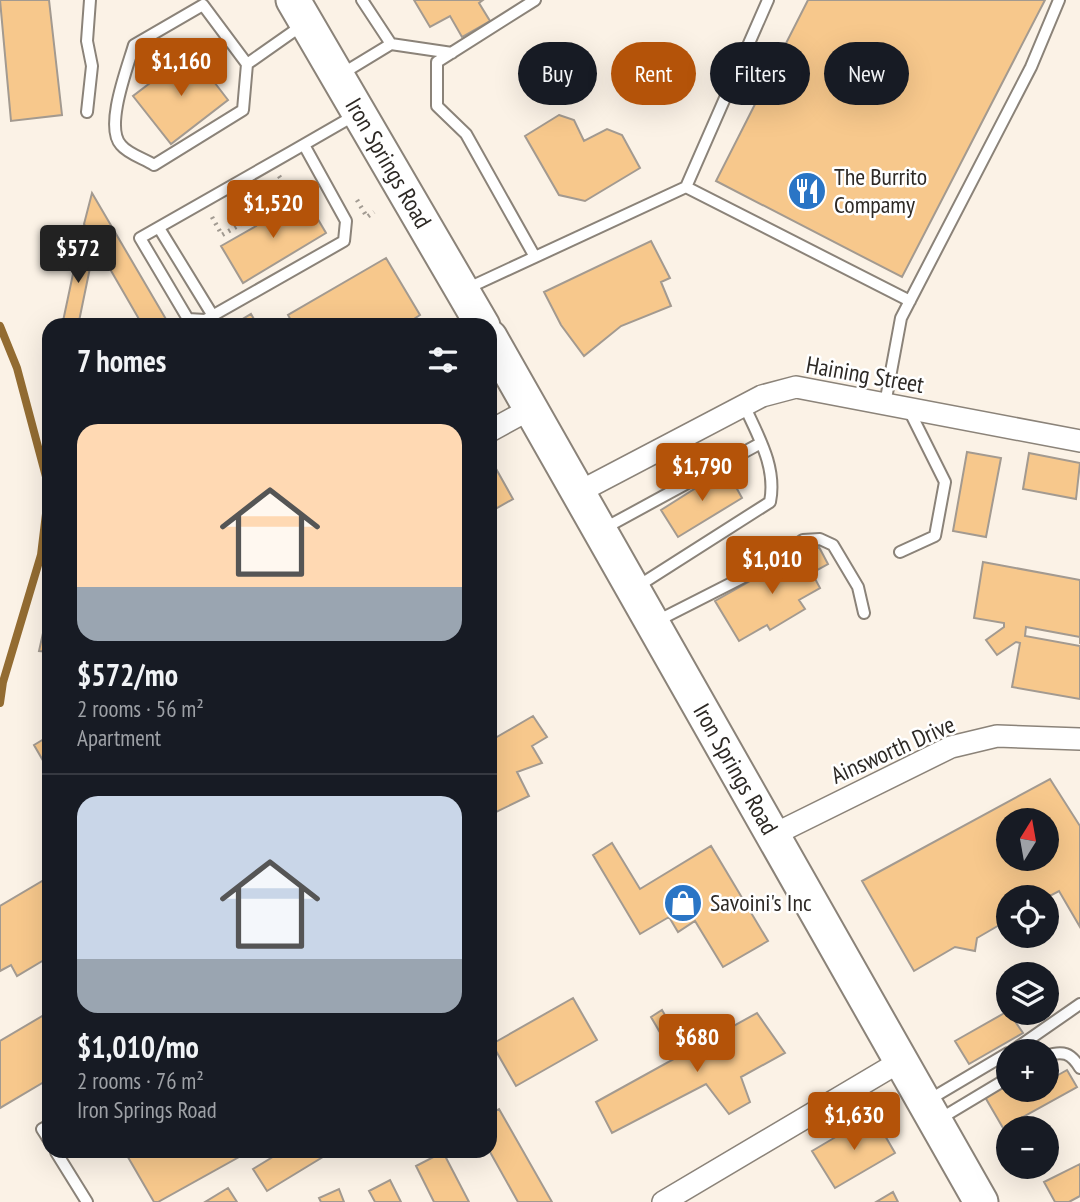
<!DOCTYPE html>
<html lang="en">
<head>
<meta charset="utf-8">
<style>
	:root { --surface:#171b24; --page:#242831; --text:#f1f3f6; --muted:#9ea1a6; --line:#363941; --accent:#b45309 }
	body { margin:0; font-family:"PT Sans Narrow",sans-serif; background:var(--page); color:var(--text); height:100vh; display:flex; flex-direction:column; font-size:26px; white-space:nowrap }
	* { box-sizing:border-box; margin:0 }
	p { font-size:23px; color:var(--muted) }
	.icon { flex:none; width:38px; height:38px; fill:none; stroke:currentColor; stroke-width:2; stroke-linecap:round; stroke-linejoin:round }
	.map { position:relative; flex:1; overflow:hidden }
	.panel { position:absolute; left:42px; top:318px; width:455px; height:840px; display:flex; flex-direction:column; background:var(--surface); border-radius:21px; box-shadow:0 7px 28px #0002 }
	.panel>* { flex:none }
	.guide { position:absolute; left:518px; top:42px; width:457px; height:63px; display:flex; gap:14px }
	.needle { width:46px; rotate:11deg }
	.controls { position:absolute; left:996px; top:808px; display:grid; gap:14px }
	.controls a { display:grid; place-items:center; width:63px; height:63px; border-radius:50%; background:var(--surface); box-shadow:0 7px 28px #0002; font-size:35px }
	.price { position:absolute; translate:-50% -60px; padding:0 16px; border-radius:7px; background:var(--accent); color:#fff; font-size:23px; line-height:46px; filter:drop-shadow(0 2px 4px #0008) }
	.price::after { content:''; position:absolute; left:50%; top:42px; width:21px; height:16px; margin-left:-10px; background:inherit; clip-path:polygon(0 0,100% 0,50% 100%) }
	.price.active { background:#222; color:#fff }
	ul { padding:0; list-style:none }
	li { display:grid; align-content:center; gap:14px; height:371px; padding:0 35px }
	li+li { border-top:2px solid var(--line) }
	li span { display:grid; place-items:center; height:217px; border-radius:21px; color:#555 }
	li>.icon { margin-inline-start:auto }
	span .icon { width:126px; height:126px; fill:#fffc; stroke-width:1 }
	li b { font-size:30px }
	h2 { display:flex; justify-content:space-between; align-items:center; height:84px; padding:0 35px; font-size:30px }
	.chip { padding:0 24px; border-radius:32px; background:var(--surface); box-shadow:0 7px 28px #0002; font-size:24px; line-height:63px }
	.chip.active { background:var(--accent); color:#fff }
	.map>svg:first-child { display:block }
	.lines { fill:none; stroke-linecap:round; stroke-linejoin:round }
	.stream { stroke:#936c32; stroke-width:8 }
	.building { fill:#f7c88c; stroke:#a39a90; stroke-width:2; fill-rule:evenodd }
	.service-casing { stroke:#8b8379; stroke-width:14 }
	.minor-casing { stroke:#8b8379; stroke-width:24 }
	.primary-casing { stroke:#8b8379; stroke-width:37 }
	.path { stroke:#a29b92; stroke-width:4.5; stroke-dasharray:2 5; stroke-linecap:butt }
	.service { stroke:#fff; stroke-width:10 }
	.minor { stroke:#fff; stroke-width:21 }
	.primary { stroke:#fff; stroke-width:33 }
	.labels { text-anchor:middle; stroke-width:5; stroke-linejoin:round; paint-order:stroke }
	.street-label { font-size:24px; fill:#2d2925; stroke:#fff }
	.poi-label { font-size:24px; fill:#2d2925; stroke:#fff; text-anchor:start }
</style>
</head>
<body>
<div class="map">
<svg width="1080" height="1202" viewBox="0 0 1080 1202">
	<rect width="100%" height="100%" fill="#fbf2e6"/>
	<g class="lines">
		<path class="stream" d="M0,326L17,368L49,488
			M0,703L3,682L41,555L49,489"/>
	</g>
	<path class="building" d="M0,0H49L62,115L11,121Z
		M414,0H483L479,3L490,21L462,37L450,16L430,27Z
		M808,0H1045L902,277L716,181Z
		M191,52L228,100L171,144L133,96Z
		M559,115L574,120L584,141L607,129L622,135L640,168L585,201L559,195L525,136Z
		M92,193L170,326H143L84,224Z
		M306,199L326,233L243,283L221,246L256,226L254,222L271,212L274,217Z
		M81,236L89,238L86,257L92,258L78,326H62Z
		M651,241L670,278L661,282L671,306L621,326L584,356L561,325L544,292Z
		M386,258L420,315L403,326H294L288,315Z
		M251,314L258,326H231Z
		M967,452L1001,458L986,537L953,531Z
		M1029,453L1080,463L1076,499L1023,489Z
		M490,458L513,499L490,512Z
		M726,469L742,498L678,537L661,510Z
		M819,547L828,564L812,573L820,588L799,600L805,609L770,630L767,625L739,641L715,601L771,569L774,573Z
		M983,562L1080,580V644V637L1026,627L1025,636L1080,646V699L1012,687L1020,643L1016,642L997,655L986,640L1004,627V623L974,618Z
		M49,606V652L39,651Z
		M533,716L547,737L532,746L542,763L517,772L529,796L490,815V741Z
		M49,736V771L34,745Z
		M1050,779L1080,826V927L1059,891L1046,898H1008V920L977,938L975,951L955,947L914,971L862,881ZM1008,821H1046V859H1008Z
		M612,843L640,889L711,846L768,941L723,967L695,921L678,932L669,917L640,934L593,855Z
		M49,877V957L17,976L11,965L0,971V906Z
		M573,998L597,1040L516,1086L492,1044Z
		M662,1010L676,1034L665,1041L651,1017Z
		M1008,1011L1023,1033L969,1064L955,1041Z
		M49,1012V1079L0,1108V1041Z
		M757,1013L785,1053L741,1077L750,1102L729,1114L706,1084L612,1133L596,1102Z
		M1067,1070L1077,1087L1003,1128L985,1097L1008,1084V1090H1046V1071L1051,1079Z
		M499,1109L552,1202H518L490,1152V1114Z
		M873,1115L895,1153L835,1188L812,1151Z
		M125,1152H248L158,1202H154Z
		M281,1152H331L267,1191L253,1169Z
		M443,1152L469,1202H434L416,1166Z
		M1080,1164V1196L1069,1202H1055L1044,1182Z
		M390,1180L401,1202H375L369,1191Z
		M228,1188L237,1202H205Z
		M339,1189L344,1202H321L319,1198Z
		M893,1192L898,1202H876Z"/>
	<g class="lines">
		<defs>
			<path id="service" d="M362,0L391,44
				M535,0L437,62V106L466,134L535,257
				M768,0L686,187L910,301
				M247,64L243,110L154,165C145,159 128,154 121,145C104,127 128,66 134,45L203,5L247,64L304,24
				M340,75L391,44L452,53
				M87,112L92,66L87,41L90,0
				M304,145L346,221L344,241L205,320L188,319L140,238L291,152L357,114
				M159,228L213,316
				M466,289L686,187
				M885,404L901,318L1031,67L1059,0
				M603,529L761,443
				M900,552L935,536L945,482L908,408
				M635,588L770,502C777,467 758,436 744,405
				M657,621L769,564L803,540L820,539L833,545L858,587L864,613
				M1011,1052L1080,1004
				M1046,1056C1063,1050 1071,1053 1080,1068
				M927,1101L1008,1053
				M938,1120L1008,1078
				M49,1125L42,1129L49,1140
				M56,1152L87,1202"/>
			<path id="minor" d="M490,431L532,408
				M579,492L762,396L796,387L1080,441
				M775,834L951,747L997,736L1080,739
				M663,1202L901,1061"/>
			<g id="primary">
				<path id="s1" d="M293,0L483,326"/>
				<path id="s2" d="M490,337L981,1202"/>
			</g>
		</defs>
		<use href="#service" class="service-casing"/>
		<use href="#minor" class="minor-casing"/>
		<use href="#primary" class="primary-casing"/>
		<path class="path" d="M279,176L291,195
			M357,200L367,217L374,212
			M212,217L222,235L309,185"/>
		<use href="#service" class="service"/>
		<use href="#minor" class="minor"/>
		<use href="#primary" class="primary"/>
	</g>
	<defs>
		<symbol id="restaurant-disc" viewBox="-11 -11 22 22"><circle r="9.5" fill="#2a75c5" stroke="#fff"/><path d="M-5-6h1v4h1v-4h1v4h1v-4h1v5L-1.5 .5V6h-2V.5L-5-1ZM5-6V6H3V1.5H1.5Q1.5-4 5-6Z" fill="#fff"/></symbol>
		<symbol id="shop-disc" viewBox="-11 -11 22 22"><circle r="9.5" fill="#2a75c5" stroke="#fff"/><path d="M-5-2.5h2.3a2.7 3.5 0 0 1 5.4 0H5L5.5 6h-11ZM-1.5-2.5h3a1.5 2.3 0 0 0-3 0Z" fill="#fff"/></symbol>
	</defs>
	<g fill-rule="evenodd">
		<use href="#restaurant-disc" x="785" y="169" width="44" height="44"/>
		<use href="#shop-disc" x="661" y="881" width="44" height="44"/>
	</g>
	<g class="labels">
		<g class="street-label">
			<text dy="8" stroke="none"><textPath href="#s1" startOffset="189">Iron Springs Road</textPath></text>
			<text transform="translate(865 375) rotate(10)" y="8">Haining Street</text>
			<text transform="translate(893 750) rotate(-24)" y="8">Ainsworth Drive</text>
			<text dy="8" stroke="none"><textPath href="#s2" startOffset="497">Iron Springs Road</textPath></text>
		</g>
		<g class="poi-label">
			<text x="834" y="185">The Burrito<tspan x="834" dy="28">Compamy</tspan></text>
			<text x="710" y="911">Savoini's Inc</text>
		</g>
	</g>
</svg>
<div class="controls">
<a><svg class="needle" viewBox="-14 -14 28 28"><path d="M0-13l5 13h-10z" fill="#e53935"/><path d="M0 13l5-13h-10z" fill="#9ea1a6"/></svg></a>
<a><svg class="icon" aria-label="locate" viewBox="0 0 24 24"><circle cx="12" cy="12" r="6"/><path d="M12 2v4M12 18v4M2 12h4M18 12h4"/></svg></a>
<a><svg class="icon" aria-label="layers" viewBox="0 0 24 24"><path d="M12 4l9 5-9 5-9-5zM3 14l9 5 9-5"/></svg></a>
<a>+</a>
<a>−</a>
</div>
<b class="price" style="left:181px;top:98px">$1,160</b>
<b class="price" style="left:273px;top:240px">$1,520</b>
<b class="price active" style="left:78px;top:285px">$572</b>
<b class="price" style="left:702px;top:503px">$1,790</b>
<b class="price" style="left:772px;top:596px">$1,010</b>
<b class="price" style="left:697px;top:1074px">$680</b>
<b class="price" style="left:854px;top:1152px">$1,630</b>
<div class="guide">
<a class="chip">Buy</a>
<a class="chip active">Rent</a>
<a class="chip">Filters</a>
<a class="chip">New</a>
</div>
<section class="panel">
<h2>7 homes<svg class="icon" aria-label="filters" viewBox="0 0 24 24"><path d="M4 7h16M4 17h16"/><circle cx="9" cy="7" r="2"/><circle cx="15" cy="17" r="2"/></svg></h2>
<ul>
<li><span style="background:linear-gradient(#ffd9b3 75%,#9aa5b1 0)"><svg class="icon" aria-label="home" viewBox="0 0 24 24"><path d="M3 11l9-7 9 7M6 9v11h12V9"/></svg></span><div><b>$572/mo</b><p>2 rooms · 56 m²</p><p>Apartment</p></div></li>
<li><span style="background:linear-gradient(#c9d6e8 75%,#9aa5b1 0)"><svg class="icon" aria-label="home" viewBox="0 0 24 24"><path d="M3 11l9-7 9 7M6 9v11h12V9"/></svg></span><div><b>$1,010/mo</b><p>2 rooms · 76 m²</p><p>Iron Springs Road</p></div></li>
</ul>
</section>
</div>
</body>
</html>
